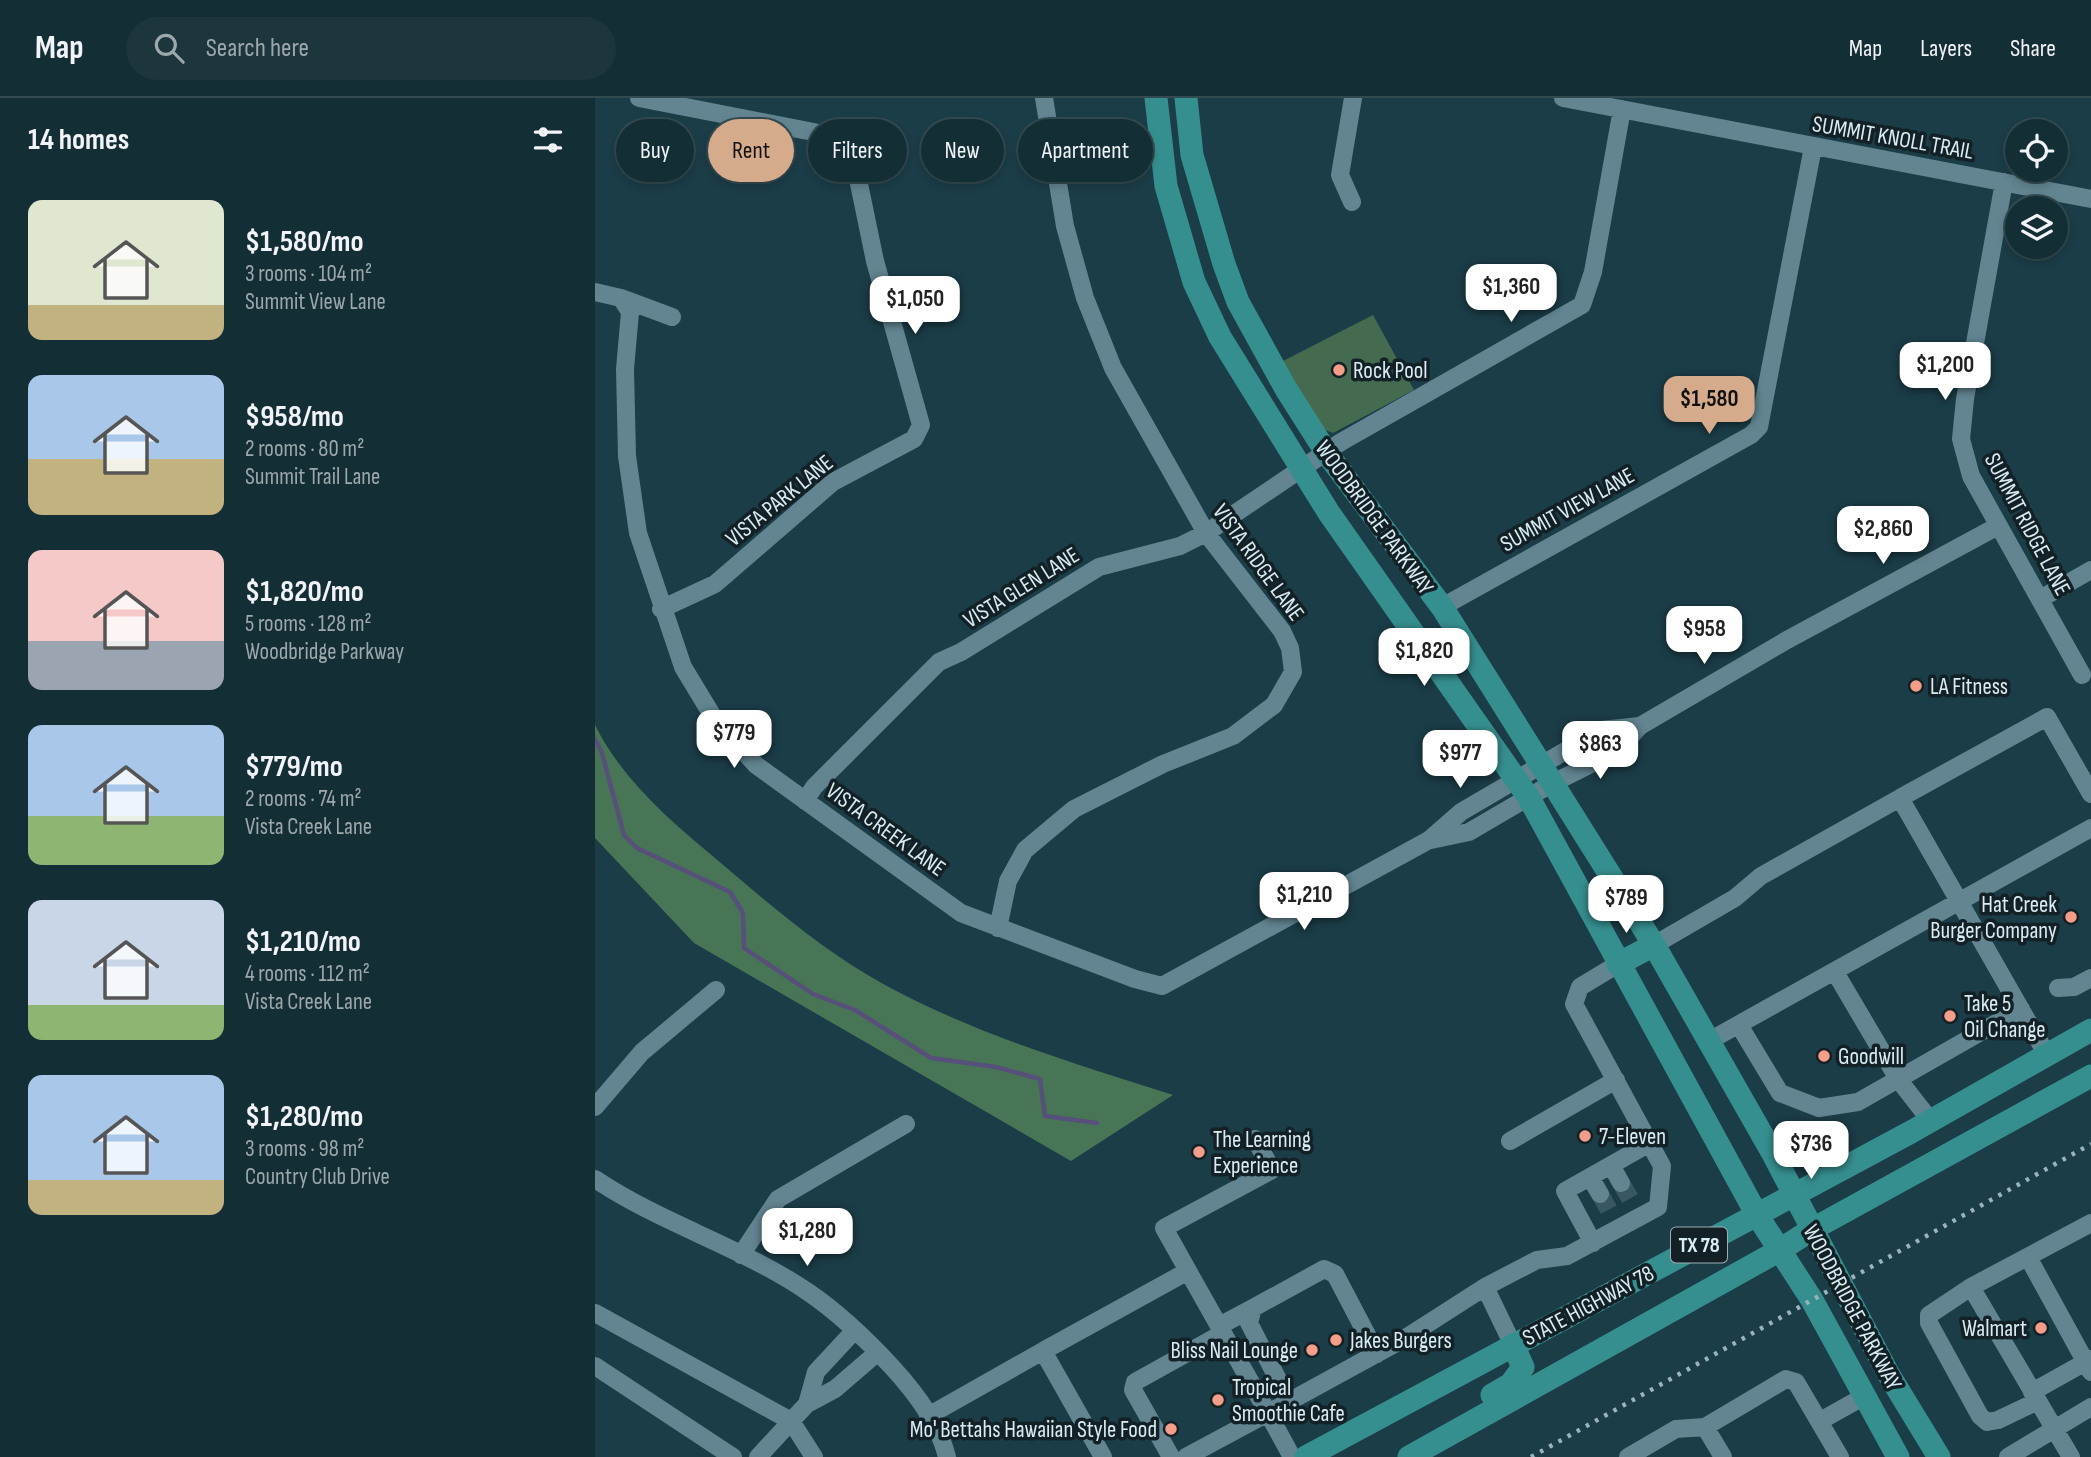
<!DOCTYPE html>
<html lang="en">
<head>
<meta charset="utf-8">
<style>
	:root { --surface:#142e36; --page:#1d363e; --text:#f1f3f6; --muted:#9da8ad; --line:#334a51; --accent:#d6ab8b }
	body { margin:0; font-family:"Sofia Sans Condensed",sans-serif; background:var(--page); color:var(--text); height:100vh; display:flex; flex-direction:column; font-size:26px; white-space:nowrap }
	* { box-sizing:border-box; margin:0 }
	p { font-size:23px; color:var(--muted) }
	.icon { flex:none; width:38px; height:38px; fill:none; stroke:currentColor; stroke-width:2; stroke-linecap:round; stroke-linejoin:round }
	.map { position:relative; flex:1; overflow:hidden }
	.sheet { display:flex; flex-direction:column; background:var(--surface); width:595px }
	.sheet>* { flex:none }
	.hud { position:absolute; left:21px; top:21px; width:665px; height:63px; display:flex; gap:14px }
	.tools { position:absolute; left:1410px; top:21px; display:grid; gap:14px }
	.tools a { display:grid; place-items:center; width:63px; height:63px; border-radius:50%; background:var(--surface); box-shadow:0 4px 10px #0003,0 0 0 2px var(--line); font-size:35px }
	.price { position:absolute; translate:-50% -60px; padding:0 16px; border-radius:14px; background:#fff; color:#222; font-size:23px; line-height:46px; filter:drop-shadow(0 2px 4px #0008) }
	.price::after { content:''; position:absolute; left:50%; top:42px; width:21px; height:16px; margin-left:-10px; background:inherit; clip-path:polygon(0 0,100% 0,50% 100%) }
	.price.current { background:var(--accent); color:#111 }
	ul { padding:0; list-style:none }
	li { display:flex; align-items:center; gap:21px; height:175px; padding:0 28px }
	li span { display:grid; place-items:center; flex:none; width:196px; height:140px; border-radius:14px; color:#555 }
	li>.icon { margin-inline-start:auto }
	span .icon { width:84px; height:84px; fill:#fffc; stroke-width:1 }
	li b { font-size:30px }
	h2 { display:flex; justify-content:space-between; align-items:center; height:84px; padding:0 28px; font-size:30px }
	.tag { padding:0 24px; border-radius:32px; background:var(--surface); box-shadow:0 4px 10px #0003,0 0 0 2px var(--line); font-size:24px; line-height:63px }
	.tag.current { background:var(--accent); color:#111 }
	header { display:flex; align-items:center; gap:42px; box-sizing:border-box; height:98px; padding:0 35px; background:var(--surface); border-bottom:2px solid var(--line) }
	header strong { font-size:33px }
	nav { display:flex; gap:38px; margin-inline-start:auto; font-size:24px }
	.search { width:490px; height:63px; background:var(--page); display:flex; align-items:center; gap:18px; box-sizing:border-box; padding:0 24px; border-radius:38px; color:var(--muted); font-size:26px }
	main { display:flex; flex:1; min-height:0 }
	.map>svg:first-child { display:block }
	.green { fill:#446b50 }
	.forest { fill:#497557 }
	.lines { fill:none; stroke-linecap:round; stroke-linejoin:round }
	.stream { stroke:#56507a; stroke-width:4.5 }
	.minor-tunnel { stroke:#385762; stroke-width:18; stroke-dasharray:18 9; stroke-linecap:butt }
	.minor { stroke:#628591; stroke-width:18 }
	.major { stroke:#368f8f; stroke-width:23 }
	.rail { stroke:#9bb3bb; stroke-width:4.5; stroke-dasharray:3.5 7; stroke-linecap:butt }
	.poi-dot { fill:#f49e8a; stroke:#132126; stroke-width:2.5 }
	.labels { text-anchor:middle; stroke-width:7; stroke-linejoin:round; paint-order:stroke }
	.shield { fill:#132126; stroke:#9eafb6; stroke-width:2 }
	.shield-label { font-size:21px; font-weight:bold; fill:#d9ecf3 }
	.street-label { font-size:23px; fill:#d9ecf3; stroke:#132126 }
	.poi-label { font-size:23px; fill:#d9ecf3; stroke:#132126; text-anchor:start }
</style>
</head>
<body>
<header>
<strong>Map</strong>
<div class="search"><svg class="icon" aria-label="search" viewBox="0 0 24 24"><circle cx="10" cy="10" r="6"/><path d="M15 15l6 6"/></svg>Search here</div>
<nav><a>Map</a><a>Layers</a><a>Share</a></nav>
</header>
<main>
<section class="sheet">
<h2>14 homes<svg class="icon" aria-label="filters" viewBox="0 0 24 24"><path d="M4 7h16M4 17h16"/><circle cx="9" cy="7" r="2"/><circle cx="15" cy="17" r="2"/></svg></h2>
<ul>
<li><span style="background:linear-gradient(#dfe7d0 75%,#c2b280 0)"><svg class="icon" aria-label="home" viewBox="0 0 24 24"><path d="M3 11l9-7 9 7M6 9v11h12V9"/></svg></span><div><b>$1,580/mo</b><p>3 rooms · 104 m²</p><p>Summit View Lane</p></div></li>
<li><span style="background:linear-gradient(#a9c7e8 60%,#c2b280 0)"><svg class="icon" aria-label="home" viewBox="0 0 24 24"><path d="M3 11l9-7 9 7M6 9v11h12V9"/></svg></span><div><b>$958/mo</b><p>2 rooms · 80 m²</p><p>Summit Trail Lane</p></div></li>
<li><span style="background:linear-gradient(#f6c9c9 65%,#9aa5b1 0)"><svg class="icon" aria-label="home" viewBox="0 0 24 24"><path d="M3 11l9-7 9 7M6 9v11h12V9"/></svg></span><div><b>$1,820/mo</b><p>5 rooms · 128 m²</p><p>Woodbridge Parkway</p></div></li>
<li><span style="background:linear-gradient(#a9c7e8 65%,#8fb573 0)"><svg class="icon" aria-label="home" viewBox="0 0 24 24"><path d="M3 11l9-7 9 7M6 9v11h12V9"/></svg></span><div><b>$779/mo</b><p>2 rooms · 74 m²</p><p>Vista Creek Lane</p></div></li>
<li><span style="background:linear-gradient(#c9d6e8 75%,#8fb573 0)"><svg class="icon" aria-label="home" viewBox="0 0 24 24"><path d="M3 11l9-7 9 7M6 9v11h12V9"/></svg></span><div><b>$1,210/mo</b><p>4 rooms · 112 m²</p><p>Vista Creek Lane</p></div></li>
<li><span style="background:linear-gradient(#a9c7e8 75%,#c2b280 0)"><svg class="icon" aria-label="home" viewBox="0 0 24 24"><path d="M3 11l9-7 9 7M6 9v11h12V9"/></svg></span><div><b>$1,280/mo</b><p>3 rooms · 98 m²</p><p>Country Club Drive</p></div></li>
</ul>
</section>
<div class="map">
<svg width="1496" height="1359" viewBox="0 0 1496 1359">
	<rect width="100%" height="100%" fill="#1b3d48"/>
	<path class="green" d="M778,217L819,292L738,335L725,330L686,264Z"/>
	<path class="forest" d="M0,627C26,680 75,723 120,760C174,806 228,853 290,887C380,936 481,966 578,997L476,1063L99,845L0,740Z"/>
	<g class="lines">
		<path class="stream" d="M0,641L7,655L29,737L42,750L135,794L148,815L149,850L218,896L260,912L336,960L401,969L445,981L450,1018L502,1025"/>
		<path class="minor-tunnel" d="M1026,1085L1037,1104
			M1005,1096L1016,1116"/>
		<path class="minor" d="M44,0L239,38L257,52L280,163L326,327L319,341L238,384L120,486L66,511
			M968,0L1496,101
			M1409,84L1370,301L1366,341L1376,378L1487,577
			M757,104L745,77L758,0
			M0,194L26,200L35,214L30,271L32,358L43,435L88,569L120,622L161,667L366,815L540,881L567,888L834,742L866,714L1006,632L1045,628
			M26,200L77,219
			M1445,501L1496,472
			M847,509L1156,337L1164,329L1218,49
			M1305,700L1452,619L1496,696
			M210,703L219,689L344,564L366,554L504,469L585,448L611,435L746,344L987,207L998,174L1027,11
			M836,742L874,734L956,686L1022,653L1045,628L1192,542L1403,428
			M403,830L413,783L430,752L479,711L568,666L638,638L679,607L698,574L695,550L687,533L611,435L518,270L490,200L470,128L449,0
			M1059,847L1140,800L1166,778L1305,700L1452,957
			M1240,874L1303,981L1335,1022
			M1463,890L1479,889L1496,880
			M1144,927L1185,995L1224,1010L1263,1004L1426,911
			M1114,943L1496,730
			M0,1009L47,954L121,892
			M915,1043L1021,982
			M1016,1067L1026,1085
			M995,1079L1005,1096
			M0,1081C67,1126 147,1149 213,1194C244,1215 271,1241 297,1269C320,1294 344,1325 352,1359
			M998,1145L970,1093L1055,1045
			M146,1157L183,1101L311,1026
			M1433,1159L1496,1274
			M593,1173L569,1130L677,1072L660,1041
			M1376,1189L1334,1217V1225L1385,1318L1392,1324L1403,1322L1443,1303
			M0,1215L196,1323L219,1359
			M624,1228L658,1210
			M918,1247L890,1189L942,1162L972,1158L1063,1109L1067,1068L979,906L985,889L1023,866
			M448,1253L593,1173L673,1315L812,1239L890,1189
			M0,1268L138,1359
			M1437,1294L1496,1261
			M694,1303L654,1225L658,1210L729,1171L740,1176L782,1256
			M212,1306L221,1274L260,1232
			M333,1318L448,1253L508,1359
			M1225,1323L1268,1299
			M1110,1329L1128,1359
			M163,1359L212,1306L240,1291L283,1254
			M576,1359L538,1292L540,1284L628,1235
			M591,1359L673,1315L697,1359
			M1033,1359L1081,1331L1110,1329L1191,1281L1201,1284L1245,1359
			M1413,1359L1496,1309
			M1476,1359L1376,1189L1496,1125"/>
		<path class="major" d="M561,0L571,88L599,184L625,239L734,415L934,700L1162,1117L1217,1202L1303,1359
			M591,0L597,57L629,166L643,204L691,291L731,354L847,509L1059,847L1177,1054L1294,1277L1344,1359
			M1023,866L1059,847
			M897,1297L916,1286L928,1269L918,1247
			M711,1359L1316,1034L1496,932
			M814,1359L1185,1152L1216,1132L1496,978"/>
		<path class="rail" d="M936,1359L1496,1046"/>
	</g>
	<g class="poi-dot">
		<circle cx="744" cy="272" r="7"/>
		<circle cx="1321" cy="588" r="7"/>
		<circle cx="1476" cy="819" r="7"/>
		<circle cx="1355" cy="918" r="7"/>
		<circle cx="1229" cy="958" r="7"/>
		<circle cx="990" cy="1038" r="7"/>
		<circle cx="604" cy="1054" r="7"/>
		<circle cx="1446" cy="1230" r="7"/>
		<circle cx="741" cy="1242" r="7"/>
		<circle cx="717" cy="1252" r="7"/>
		<circle cx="623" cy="1302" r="7"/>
		<circle cx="576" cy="1331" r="7"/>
	</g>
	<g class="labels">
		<rect class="shield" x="1076" y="1129.5" width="56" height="35" rx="5"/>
		<g class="shield-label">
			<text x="1104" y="1154">TX 78</text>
		</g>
		<g class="street-label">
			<text transform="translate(1298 39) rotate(10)" y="8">SUMMIT KNOLL TRAIL</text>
			<text transform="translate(184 402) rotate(-39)" y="8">VISTA PARK LANE</text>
			<text transform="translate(972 411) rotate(-29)" y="8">SUMMIT VIEW LANE</text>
			<text transform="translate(780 419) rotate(54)" y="8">WOODBRIDGE PARKWAY</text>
			<text transform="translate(1433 426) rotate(62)" y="8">SUMMIT RIDGE LANE</text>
			<text transform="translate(664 464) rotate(54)" y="8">VISTA RIDGE LANE</text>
			<text transform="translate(426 489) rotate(-32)" y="8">VISTA GLEN LANE</text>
			<text transform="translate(291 731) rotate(36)" y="8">VISTA CREEK LANE</text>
			<text transform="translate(993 1207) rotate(-28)" y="8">STATE HIGHWAY 78</text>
			<text transform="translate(1258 1209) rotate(62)" y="8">WOODBRIDGE PARKWAY</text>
		</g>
		<g class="poi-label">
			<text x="758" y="280">Rock Pool</text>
			<text x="1335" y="596">LA Fitness</text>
			<text x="1462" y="814" text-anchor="end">Hat Creek<tspan x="1462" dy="26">Burger Company</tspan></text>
			<text x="1369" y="913">Take 5<tspan x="1369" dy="26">Oil Change</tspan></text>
			<text x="1243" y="966">Goodwill</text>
			<text x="1004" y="1046">7-Eleven</text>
			<text x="618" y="1049">The Learning<tspan x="618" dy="26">Experience</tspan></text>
			<text x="1432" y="1238" text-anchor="end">Walmart</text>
			<text x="755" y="1250">Jakes Burgers</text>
			<text x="703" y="1260" text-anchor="end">Bliss Nail Lounge</text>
			<text x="637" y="1297">Tropical<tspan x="637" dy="26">Smoothie Cafe</tspan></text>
			<text x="562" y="1339" text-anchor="end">Mo' Bettahs Hawaiian Style Food</text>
		</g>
	</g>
</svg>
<div class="tools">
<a><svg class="icon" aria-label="locate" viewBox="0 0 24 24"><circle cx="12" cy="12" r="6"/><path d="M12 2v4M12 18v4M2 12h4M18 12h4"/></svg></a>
<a><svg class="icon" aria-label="layers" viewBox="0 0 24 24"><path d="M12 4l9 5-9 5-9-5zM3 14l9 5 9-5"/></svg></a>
</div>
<b class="price" style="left:916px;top:226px">$1,360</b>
<b class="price" style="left:320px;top:238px">$1,050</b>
<b class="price" style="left:1350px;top:304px">$1,200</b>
<b class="price current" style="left:1114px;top:338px">$1,580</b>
<b class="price" style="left:1288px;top:468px">$2,860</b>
<b class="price" style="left:1109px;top:568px">$958</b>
<b class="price" style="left:829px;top:590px">$1,820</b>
<b class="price" style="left:139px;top:672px">$779</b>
<b class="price" style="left:1005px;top:683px">$863</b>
<b class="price" style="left:865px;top:692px">$977</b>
<b class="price" style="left:709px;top:834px">$1,210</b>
<b class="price" style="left:1031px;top:837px">$789</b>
<b class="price" style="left:1216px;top:1083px">$736</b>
<b class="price" style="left:212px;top:1170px">$1,280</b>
<div class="hud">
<a class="tag">Buy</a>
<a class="tag current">Rent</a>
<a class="tag">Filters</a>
<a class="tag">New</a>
<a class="tag">Apartment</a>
</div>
</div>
</main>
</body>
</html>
